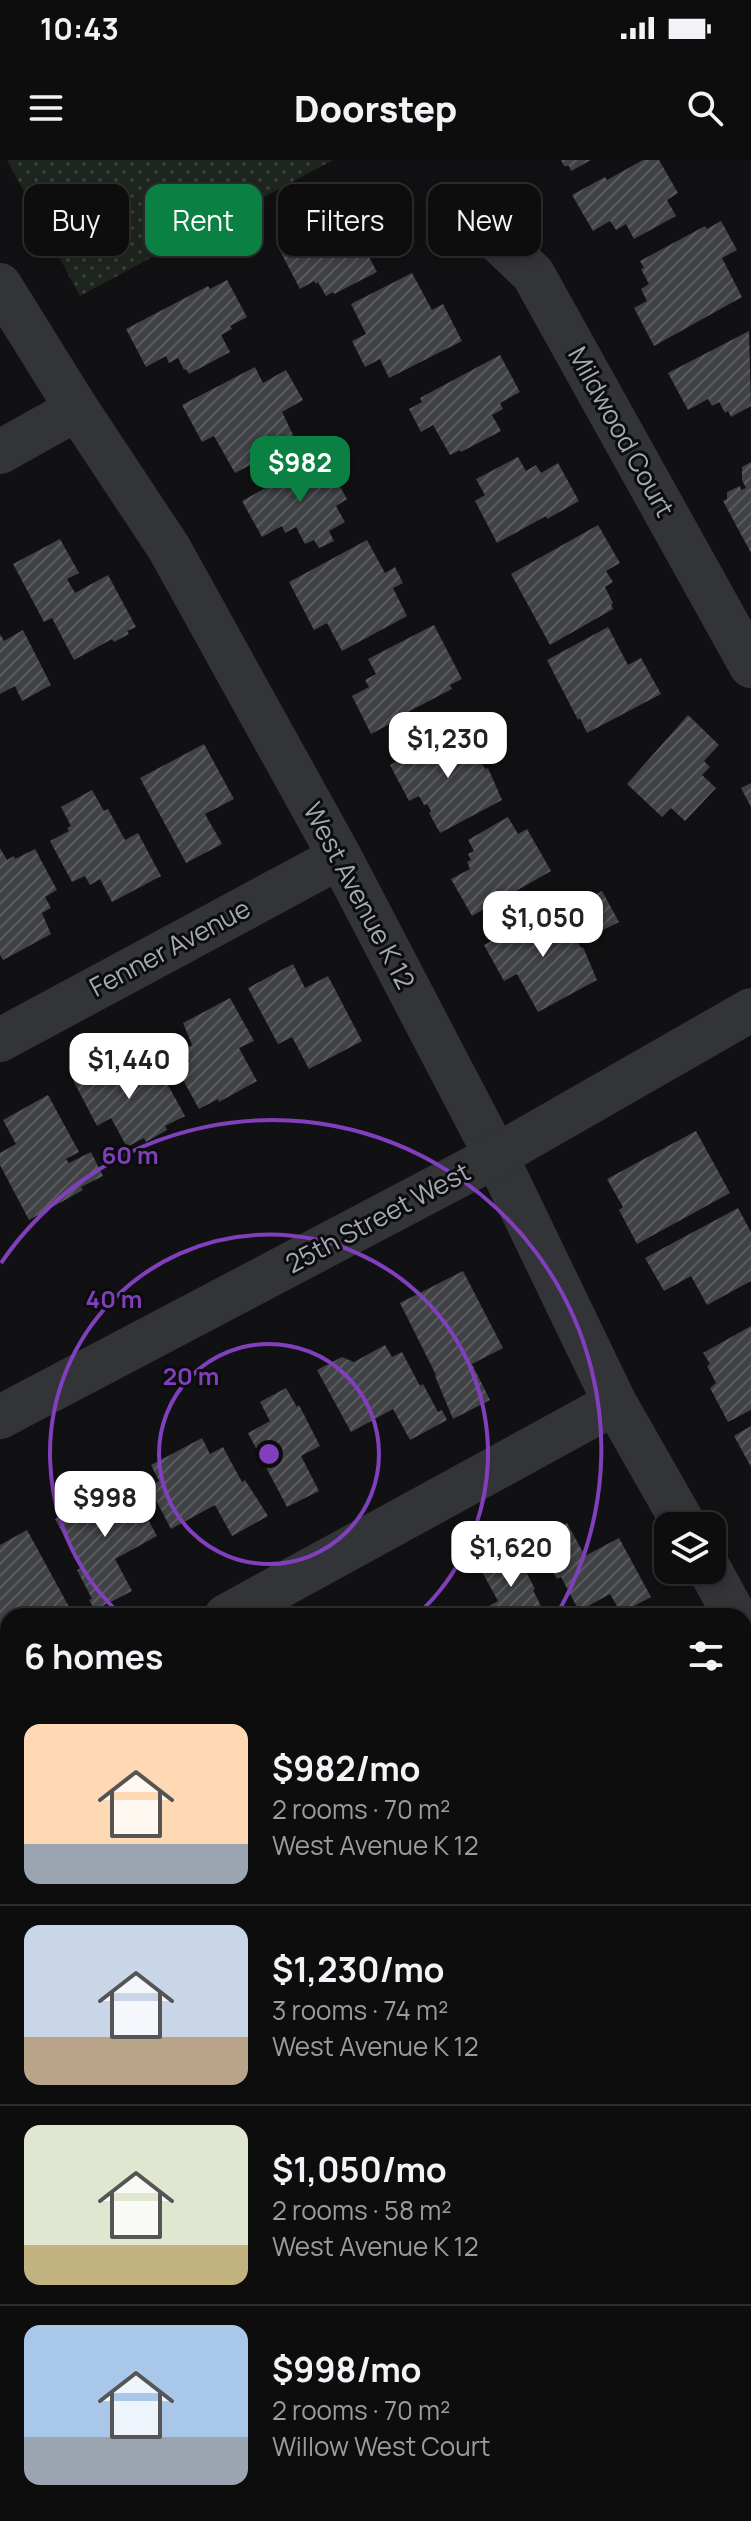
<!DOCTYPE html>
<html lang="en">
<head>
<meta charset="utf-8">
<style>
	:root { --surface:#0d0d0e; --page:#161617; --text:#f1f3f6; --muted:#9a9c9e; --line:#2d2d2e; --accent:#0b8043 }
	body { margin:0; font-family:Manrope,sans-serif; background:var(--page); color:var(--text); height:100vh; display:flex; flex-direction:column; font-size:30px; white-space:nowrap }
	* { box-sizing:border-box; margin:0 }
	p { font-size:26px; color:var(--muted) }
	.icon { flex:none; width:44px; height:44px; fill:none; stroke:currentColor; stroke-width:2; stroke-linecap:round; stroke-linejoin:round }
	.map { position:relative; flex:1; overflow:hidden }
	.sheet { position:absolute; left:0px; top:1448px; width:752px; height:914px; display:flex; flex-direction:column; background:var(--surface); border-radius:24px 24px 0 0; box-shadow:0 4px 12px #0003,0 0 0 2px var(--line) }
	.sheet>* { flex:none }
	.top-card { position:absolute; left:24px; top:24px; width:704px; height:72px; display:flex; gap:16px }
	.controls { position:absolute; left:654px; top:1352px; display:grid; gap:16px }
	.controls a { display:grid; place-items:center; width:72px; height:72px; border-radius:16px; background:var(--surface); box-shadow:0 4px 12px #0003,0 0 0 2px var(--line); font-size:40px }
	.price { position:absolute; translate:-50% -68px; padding:0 18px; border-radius:16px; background:#fff; color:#222; font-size:26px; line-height:52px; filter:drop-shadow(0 2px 4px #0008) }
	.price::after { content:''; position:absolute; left:50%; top:48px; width:24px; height:18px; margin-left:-12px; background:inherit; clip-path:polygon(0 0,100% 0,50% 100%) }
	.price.selected { background:var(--accent); color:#fff }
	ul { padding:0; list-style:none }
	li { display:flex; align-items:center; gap:24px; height:200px; padding:0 24px }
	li+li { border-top:2px solid var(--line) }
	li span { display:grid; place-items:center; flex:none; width:224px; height:160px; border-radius:16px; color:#555 }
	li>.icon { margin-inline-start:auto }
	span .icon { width:96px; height:96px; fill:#fffc; stroke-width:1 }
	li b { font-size:34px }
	h2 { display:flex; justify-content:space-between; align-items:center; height:96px; padding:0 24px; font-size:34px }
	.tag { padding:0 28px; border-radius:16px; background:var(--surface); box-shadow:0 4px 12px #0003,0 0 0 2px var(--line); font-size:28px; line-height:72px }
	.tag.selected { background:var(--accent); color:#fff }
	.status { display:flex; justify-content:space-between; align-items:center; height:56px; padding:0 40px; background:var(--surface); direction:ltr }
	.status svg { height:22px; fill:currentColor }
	header { display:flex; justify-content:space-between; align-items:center; height:104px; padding:0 24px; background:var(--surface); font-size:36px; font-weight:800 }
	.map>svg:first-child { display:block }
	.grass { fill:url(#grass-dots) }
	.building { fill:url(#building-hatch) }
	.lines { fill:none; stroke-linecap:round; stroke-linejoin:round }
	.minor { stroke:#333437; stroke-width:44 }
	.tertiary { stroke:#333437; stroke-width:44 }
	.ring { fill:none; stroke:#813fbd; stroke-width:4 }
	.labels { text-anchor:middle; stroke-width:6; stroke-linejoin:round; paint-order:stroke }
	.street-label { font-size:26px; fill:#a4aab2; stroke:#0c0c0e }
	.centre { fill:#813fbd; stroke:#0c0c0e; stroke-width:4 }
	.ring-label { font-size:24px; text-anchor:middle; font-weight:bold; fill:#813fbd; stroke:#0c0c0e; stroke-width:6; stroke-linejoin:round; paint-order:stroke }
</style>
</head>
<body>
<div class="status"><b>10:43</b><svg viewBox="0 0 49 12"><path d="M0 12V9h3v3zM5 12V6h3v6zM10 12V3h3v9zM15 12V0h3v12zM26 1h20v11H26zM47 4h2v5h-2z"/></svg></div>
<header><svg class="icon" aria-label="menu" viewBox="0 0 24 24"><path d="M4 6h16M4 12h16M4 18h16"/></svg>Doorstep<svg class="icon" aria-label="search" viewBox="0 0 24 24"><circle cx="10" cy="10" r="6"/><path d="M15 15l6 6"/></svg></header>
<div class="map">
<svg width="751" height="2361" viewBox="0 0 751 2361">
	<defs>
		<pattern id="grass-dots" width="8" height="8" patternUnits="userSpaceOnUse" patternTransform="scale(2)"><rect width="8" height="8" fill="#1e251e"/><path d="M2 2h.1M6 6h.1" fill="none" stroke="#3c423c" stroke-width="1.8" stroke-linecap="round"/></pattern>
		<pattern id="building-hatch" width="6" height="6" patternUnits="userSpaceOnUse" patternTransform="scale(2)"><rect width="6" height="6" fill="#404246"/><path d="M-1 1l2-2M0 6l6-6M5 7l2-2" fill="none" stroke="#595b5e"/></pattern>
	</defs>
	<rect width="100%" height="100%" fill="#111113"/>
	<path class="grass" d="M7,0H333L80,136Z"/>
	<path class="building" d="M561,0H591L571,11L569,6H564Z
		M643,0H659L678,33L667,40L676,56L634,79L626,64L616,70L610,61L593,71L572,35L605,17L607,20Z
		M373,35L393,74L375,83L379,92L369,97L377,112L334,134L333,132L326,136L318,122L316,124L314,121L300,129L280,91L342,58L339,53Z
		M721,61L737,90L722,98L742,137L654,186L634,148L647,141L641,129L649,124L641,109L644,108L640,101L705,66L707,69Z
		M412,113L432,150L443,144L462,181L389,218L380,199L365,207L352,181L366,174L351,144Z
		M227,120L247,157L230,166L232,169L221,175L230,192L189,214L186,209L184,210L178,198L169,203L166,196L146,207L126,169L208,126L210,129Z
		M749,171L751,246L731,257L728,251L725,253L719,242L712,246L708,239L688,250L668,213Z
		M500,195L520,232L500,243L503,249L492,255L501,271L461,292L460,290L450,295L433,265L421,272L409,249L422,242L420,238Z
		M255,207L263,223L286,210L303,240L282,252L296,281L235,313L214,276L202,282L182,245Z
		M323,296L347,339L336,346L345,362L329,371L334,381L319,388L314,380L305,384L296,367L285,373L282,366L262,377L242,341Z
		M518,297L526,311L536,305L541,313L558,303L579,341L547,359L546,356L497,383L475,341L485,335L476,319Z
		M751,302V393L723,341L727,339V332L740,326L741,330L746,328L742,320V307Z
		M598,365L620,403L606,411L613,422L605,427L613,443L611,444L613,449L550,485L511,414Z
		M60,379L79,413L67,419L75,433L108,415L136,467L127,471L129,474L114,482L112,479L74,500L52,458L44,462L13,404Z
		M367,380L385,413L395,407L403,423L393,428L407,456L342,491L327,463L314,470L289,422Z
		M434,465L462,519L450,525L452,529L402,555L403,557L371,574L352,536L369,527L365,520L376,514L368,499Z
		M608,467L628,505L641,498L661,534L587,573L580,558L578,560L547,500Z
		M23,470L51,525L22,541L15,526L0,534V474L4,481Z
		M688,555L719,585L704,601L710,607L702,615L716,628L685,661L671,648L662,657L627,624Z
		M462,566L485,609L488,608L502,640L440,673L429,653L431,651L427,644L424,645L419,636L409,641L390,605Z
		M204,584L234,639L205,654L222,684L186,703L140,618Z
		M751,623V647L741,628Z
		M92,630L104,651L108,649L125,680L138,673L161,716L112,742L100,719L90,725L85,716L72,722L50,681L69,671L67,668L71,666L61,647Z
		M508,657L518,674L527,669L551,711L472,756L451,719L470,709L467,702L471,700L468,694L474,691L468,680Z
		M0,688L7,700L14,696L15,699L35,689L57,730L45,737L51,748L42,753L51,774L3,800L0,795Z
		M602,731L619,762L597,773L581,743Z
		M557,746L581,788L583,787L597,820L538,852L517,814L504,821L484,785Z
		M293,804L305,828L328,816L362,881L309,909L292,877L278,884L248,828Z
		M230,838L254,881L239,888L257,921L219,942L218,939L199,949L177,909L190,902L183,890L192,885L183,863Z
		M126,894L138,916L145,913L150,923L163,916L185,956L165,966L167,970L146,982L144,978L127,987L111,958L97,966L74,922Z
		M48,935L79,992L66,999L69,1003L91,992L103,1016L81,1027L83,1030L29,1060L0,1005V993L16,984L3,960Z
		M696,971L730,1033L637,1084L619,1050L623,1047L607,1019Z
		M738,1048L751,1072V1121L707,1145L691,1116L664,1131L645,1098Z
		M463,1111L503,1188L472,1204L490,1240L453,1259L435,1216L436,1215L400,1143Z
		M751,1166V1250L728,1262L710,1228L716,1223L707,1206L710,1204L703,1193Z
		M385,1185L392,1197L402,1192L420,1226L423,1224L438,1252L442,1250L447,1260L410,1280L393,1249L351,1272L317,1210L342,1197L354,1202Z
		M286,1228L297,1247L299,1245L320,1286L301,1296L319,1331L287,1347L248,1273L270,1261L260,1242Z
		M751,1266V1307L734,1276Z
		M202,1278L210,1294L223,1287L242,1322L245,1320L268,1356L232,1376L215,1345L171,1369L149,1327L159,1321L151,1305Z
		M123,1320L131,1337L135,1335L157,1376L115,1399L132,1431L95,1450L89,1440L92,1439L77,1410L81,1408L55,1359L83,1343L81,1338L106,1324L108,1328Z
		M567,1363L585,1396L619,1378L651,1437L621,1453L610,1434L579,1451L561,1417L557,1419L536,1379Z
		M27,1370L74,1456H8V1478L4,1480L0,1473V1385Z
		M518,1390L524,1400L521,1402L535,1429L533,1430L546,1456H470L498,1441L481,1410Z
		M0,1717L8,1732V1794L2,1783L0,1784Z
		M751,1777V1799L746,1790L744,1791V1781Z
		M0,1785L8,1799L0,1805Z
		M744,1848L751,1862V1871L744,1874Z
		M0,1891L8,1898V1981L0,1990Z
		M744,1898L751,1911V1916L744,1920Z
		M8,2026V2074L0,2077V2029Z
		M744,2060L751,2073V2121L744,2124Z
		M8,2118V2203L0,2208V2128L5,2125L3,2121Z
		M21,2354H66V2357L90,2354L91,2361H22Z
		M114,2354H189L191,2361H116Z
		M237,2354H289L293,2361H240Z"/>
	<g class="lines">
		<path class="minor" d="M470,54L533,114L751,506
			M0,125L77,249L169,388L340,697L496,996L615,1243L685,1366
			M0,292L77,249
			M0,880L340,697
			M710,1410L735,1456
			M226,1456L615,1243
			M0,1580L8,1575
			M744,1700L751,1696
			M744,2205L751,2201
			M698,2354L702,2361
			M464,2361L476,2354"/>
		<path class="tertiary" d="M0,1257L496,996L751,850"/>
	</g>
	<g class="ring">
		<circle cx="269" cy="1294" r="110"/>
		<path d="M121 1455A219 219 0 1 1 417 1455"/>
		<path d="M1 1103A329 329 0 0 1 557 1454"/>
	</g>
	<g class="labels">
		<g class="street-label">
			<text transform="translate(621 272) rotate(61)" y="9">Mildwood Court</text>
			<text transform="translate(359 736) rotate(62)" y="9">West Avenue K 12</text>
			<text transform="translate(170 788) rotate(-28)" y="9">Fenner Avenue</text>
			<text transform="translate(378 1058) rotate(-28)" y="9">25th Street West</text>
		</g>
	</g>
	<circle cx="269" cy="1294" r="12" class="centre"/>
	<g class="ring-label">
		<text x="130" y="1004">60 m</text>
		<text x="114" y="1148">40 m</text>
		<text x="191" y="1225">20 m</text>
	</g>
</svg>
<div class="controls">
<a><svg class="icon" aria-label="layers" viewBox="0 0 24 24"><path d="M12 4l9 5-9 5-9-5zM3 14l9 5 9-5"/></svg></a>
</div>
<b class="price selected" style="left:300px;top:344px">$982</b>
<b class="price" style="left:448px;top:620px">$1,230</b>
<b class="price" style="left:543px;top:799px">$1,050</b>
<b class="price" style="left:129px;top:941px">$1,440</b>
<b class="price" style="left:105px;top:1379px">$998</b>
<b class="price" style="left:511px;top:1429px">$1,620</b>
<div class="top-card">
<a class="tag">Buy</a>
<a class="tag selected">Rent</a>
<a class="tag">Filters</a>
<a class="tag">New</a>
</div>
<section class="sheet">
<h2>6 homes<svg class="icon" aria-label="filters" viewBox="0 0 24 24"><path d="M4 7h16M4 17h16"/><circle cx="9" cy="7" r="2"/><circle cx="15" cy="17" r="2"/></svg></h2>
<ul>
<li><span style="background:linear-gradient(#ffd9b3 75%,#9aa5b1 0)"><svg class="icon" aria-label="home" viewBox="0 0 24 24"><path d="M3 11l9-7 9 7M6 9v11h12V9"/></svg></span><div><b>$982/mo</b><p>2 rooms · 70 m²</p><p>West Avenue K 12</p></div></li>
<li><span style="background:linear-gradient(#c9d6e8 70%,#b9a48a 0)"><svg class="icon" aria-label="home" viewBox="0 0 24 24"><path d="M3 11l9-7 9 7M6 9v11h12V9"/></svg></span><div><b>$1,230/mo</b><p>3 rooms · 74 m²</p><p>West Avenue K 12</p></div></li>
<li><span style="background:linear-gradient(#dfe7d0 75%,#c2b280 0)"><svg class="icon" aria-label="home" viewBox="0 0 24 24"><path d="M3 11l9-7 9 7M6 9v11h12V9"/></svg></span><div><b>$1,050/mo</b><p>2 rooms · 58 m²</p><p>West Avenue K 12</p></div></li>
<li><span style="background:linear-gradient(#a9c7e8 70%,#9aa5b1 0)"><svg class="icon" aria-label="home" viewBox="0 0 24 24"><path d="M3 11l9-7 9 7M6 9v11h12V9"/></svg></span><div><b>$998/mo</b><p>2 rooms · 70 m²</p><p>Willow West Court</p></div></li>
</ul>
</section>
</div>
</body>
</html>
